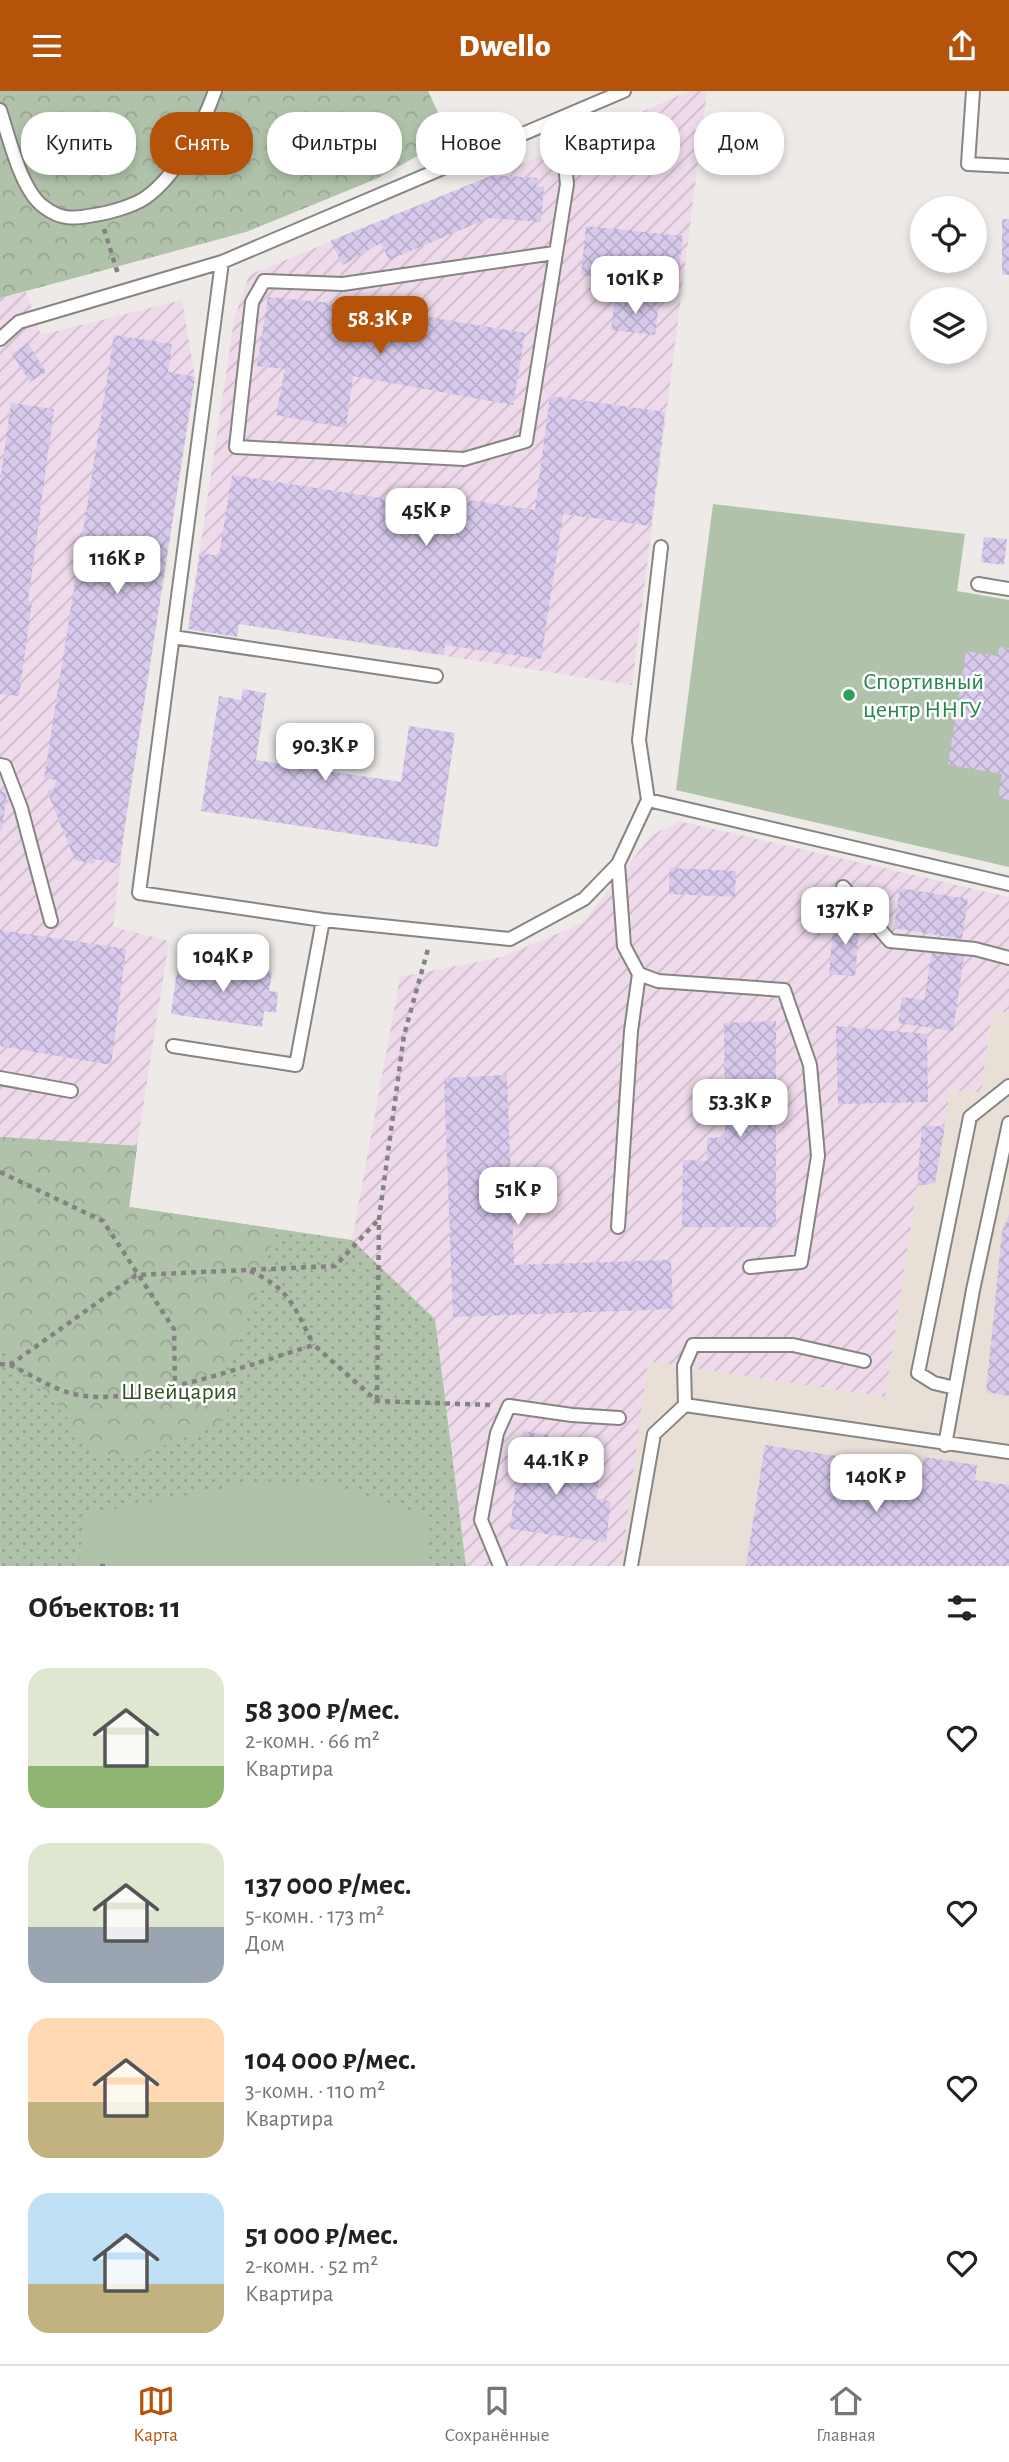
<!DOCTYPE html>
<html lang="ru">
<head>
<meta charset="utf-8">
<style>
	:root { --surface:#fff; --page:#f6f6f6; --text:#222; --muted:#767676; --line:#e0e0e0; --accent:#b45309 }
	body { margin:0; font-family:"Alegreya Sans",sans-serif; background:var(--page); color:var(--text); height:100vh; display:flex; flex-direction:column; font-size:26px; white-space:nowrap }
	* { box-sizing:border-box; margin:0 }
	p { font-size:23px; color:var(--muted) }
	.icon { flex:none; width:38px; height:38px; fill:none; stroke:currentColor; stroke-width:2; stroke-linecap:round; stroke-linejoin:round }
	.map { position:relative; height:1475px; overflow:hidden }
	.drawer { display:flex; flex-direction:column; background:var(--surface); flex:1 }
	.drawer>* { flex:none }
	.guide { position:absolute; left:21px; top:21px; width:968px; height:63px; display:flex; gap:14px }
	.fabs { position:absolute; left:910px; top:105px; display:grid; gap:14px }
	.fabs a { display:grid; place-items:center; width:77px; height:77px; border-radius:50%; background:var(--surface); box-shadow:0 4px 10px #0003; font-size:35px }
	.price { position:absolute; translate:-50% -60px; padding:0 16px; border-radius:14px; background:#fff; color:#222; font-size:23px; line-height:46px; filter:drop-shadow(0 2px 4px #0008) }
	.price::after { content:''; position:absolute; left:50%; top:42px; width:21px; height:16px; margin-left:-10px; background:inherit; clip-path:polygon(0 0,100% 0,50% 100%) }
	.price.selected { background:var(--accent); color:#fff }
	ul { padding:0; list-style:none }
	li { display:flex; align-items:center; gap:21px; height:175px; padding:0 28px }
	li span { display:grid; place-items:center; flex:none; width:196px; height:140px; border-radius:21px; color:#555 }
	li>.icon { margin-inline-start:auto }
	span .icon { width:84px; height:84px; fill:#fffc; stroke-width:1 }
	li b { font-size:30px }
	h2 { display:flex; justify-content:space-between; align-items:center; height:84px; padding:0 28px; font-size:30px }
	.chip { padding:0 24px; border-radius:28px; background:var(--surface); box-shadow:0 4px 10px #0003; font-size:24px; line-height:63px }
	.chip.selected { background:var(--accent); color:#fff }
	header { display:flex; justify-content:space-between; align-items:center; height:91px; padding:0 28px; background:var(--accent); color:#fff; font-size:32px; font-weight:800 }
	.dock { display:flex; justify-content:space-around; align-items:center; height:98px; border-top:2px solid var(--line); background:var(--surface); font-size:19px; color:var(--muted) }
	.dock a { display:grid; justify-items:center; gap:4px }
	.dock .selected { color:var(--accent) }
	.map>svg:first-child { display:block }
	.built { fill:#e8e0d7 }
	.industrial { fill:url(#industrial-furrows) }
	.grass { fill:url(#grass-dots) }
	.forest { fill:url(#forest-crowns) }
	.pitch { fill:#b0c2aa }
	.building { fill:url(#building-cross-hatch) }
	.lines { fill:none; stroke-linecap:round; stroke-linejoin:round }
	.lane-casing { stroke:#878482; stroke-width:16 }
	.path { stroke:#858381; stroke-width:4.5; stroke-dasharray:5 5; stroke-linecap:butt }
	.lane { stroke:#fff; stroke-width:12 }
	.leisure-dot { fill:#2e9e5b; stroke:#fff; stroke-width:2.5 }
	.labels { text-anchor:middle; stroke-width:5; stroke-linejoin:round; paint-order:stroke }
	.leisure-label { font-size:24px; fill:#27864d; stroke:#fff; text-anchor:start }
	.park-label { font-size:24px; fill:#325124; stroke:#fff }
</style>
</head>
<body>
<header><svg class="icon" aria-label="menu" viewBox="0 0 24 24"><path d="M4 6h16M4 12h16M4 18h16"/></svg>Dwello<svg class="icon" aria-label="share" viewBox="0 0 24 24"><path d="M12 15V3M7 8l5-5 5 5M5 13v7h14v-7"/></svg></header>
<div class="map">
<svg width="1009" height="1475" viewBox="0 0 1009 1475">
	<defs>
		<pattern id="industrial-furrows" width="10" height="10" patternUnits="userSpaceOnUse" patternTransform="scale(1.75)"><rect width="10" height="10" fill="#eedaea"/><path d="M-1 1l2-2M0 10L10 0M9 11l2-2" fill="none" stroke="#ccbbc8"/></pattern>
		<pattern id="grass-dots" width="8" height="8" patternUnits="userSpaceOnUse" patternTransform="scale(1.75)"><rect width="8" height="8" fill="#b0c2aa"/><path d="M2 2h.1M6 6h.1" fill="none" stroke="#97a692" stroke-width="1.8" stroke-linecap="round"/></pattern>
		<pattern id="forest-crowns" width="20" height="18" patternUnits="userSpaceOnUse" patternTransform="scale(1.75)"><rect width="20" height="18" fill="#b0c2aa"/><path d="M2 6a3 3 0 1 1 6 0M12 15a3 3 0 1 1 6 0" fill="none" stroke="#97a692"/></pattern>
		<pattern id="building-cross-hatch" width="8" height="8" patternUnits="userSpaceOnUse" patternTransform="scale(1.75)"><rect width="8" height="8" fill="#d8caed"/><path d="M0 0l8 8M0 8l8-8" fill="none" stroke="#b9adcb"/></pattern>
	</defs>
	<rect width="100%" height="100%" fill="#edeae8"/>
	<path class="built" d="M992,920L1009,922V1475H621L648,1270L885,1306L917,1095L935,1091L950,1000H981Z"/>
	<path class="industrial" d="M689,0H707L632,594L239,533L237,546L188,538L234,229L249,184L563,56Z
		M26,201L41,244L182,209L195,286L129,701L113,836L169,850L137,1055L0,1046V207Z
		M679,730L1009,806V922L992,920L981,1001L950,1000L935,1092L917,1095L885,1306L648,1270L621,1475H466L435,1228L352,1149L400,886L502,866L583,832L651,745Z"/>
	<path class="grass" d="M0,1046L137,1055L129,1116L352,1149L435,1228L466,1475H0Z"/>
	<path class="forest" d="M0,0H428L450,47L376,88L246,141L0,207Z
		M0,1046L137,1055L129,1116L277,1138L233,1267L220,1286L229,1327L141,1364L95,1363L57,1314L0,1250Z"/>
	<path class="pitch" d="M713,413L965,443L957,500L1009,509V776L676,699Z
		M262,1390L336,1395L430,1426L428,1475H79L84,1424Z"/>
	<path class="building" d="M493,84L537,87L536,95L544,96L541,131L489,127L389,169L381,152L343,174L330,150Z
		M1002,128H1009V184L1002,183Z
		M586,135L683,145L677,194L581,184Z
		M615,205L659,211L655,244L611,239Z
		M268,206L362,215L525,242L513,314L353,285L346,337L276,324L285,278L257,275Z
		M114,244L172,253L168,281L195,286L119,773L95,768L94,773L75,769L47,700L54,698L56,689L44,687Z
		M28,252L46,281L30,291L12,263Z
		M550,305L665,321L651,435L563,423L541,568L445,554L444,564L239,533L237,546L188,538L200,462L219,465L232,384L466,420L468,409L535,419Z
		M11,312L54,318L28,510L32,511L19,605L0,603V391Z
		M984,446L1007,448L1004,474L981,471Z
		M999,556L1009,557V709L998,707L1002,683L948,674L966,560L998,565Z
		M243,598L266,602L256,669L401,691L409,635L455,642L438,756L201,720L219,605L241,609Z
		M0,700L7,701L2,739H0Z
		M670,777L736,780L735,806L669,803Z
		M900,797L968,808L962,848L894,837Z
		M834,827L860,828L855,885L829,883Z
		M0,839L126,858L111,974L0,955Z
		M932,860L964,865L953,940L898,932L902,906L924,909Z
		M178,871L245,881L246,877L272,881L269,900L278,901L276,922L264,920L262,936L171,923Z
		M776,930V1136H682L683,1069L707,1070V1047L725,1046L724,932Z
		M836,935L927,943L928,1011L838,1013Z
		M507,984L514,1174L671,1169L673,1218L453,1226L444,987Z
		M922,1035H945L935,1092L917,1095Z
		M1009,1123V1305L986,1301L1002,1141Z
		M523,1340L548,1344L544,1376L600,1384L596,1408L611,1410L606,1451L510,1438Z
		M765,1354L922,1378L924,1366L977,1374L975,1389L1009,1394V1475H746Z"/>
	<g class="lines">
		<defs>
			<path id="lane" d="M973,0L968,73L1009,75
				M0,19C9,46 21,100 44,116C61,129 74,128 94,124C109,122 133,115 145,107C176,86 203,34 215,0
				M552,31L563,56L567,93L526,350L464,368L236,356L252,211L264,190L343,193L554,162
				M222,171L139,802L323,829L510,848L584,808L618,773L648,709L1009,793
				M0,248L19,231L222,171L624,0
				M978,493L1009,498
				M173,546L436,585
				M0,674L5,675L21,717L51,830
				M648,709L639,649L661,456
				M618,773L624,855L639,883L658,890L784,899L810,974L818,1065L801,1171L750,1176
				M843,796L890,850L975,858L1009,867
				M173,955L296,974L323,829
				M0,987L71,1000
				M618,1136L631,940L639,883
				M955,1297L934,1292L918,1282L970,1026L1009,995
				M685,1314L684,1275L693,1254H793L864,1270
				M945,1354L973,1199L1009,1032
				M500,1475L481,1429L497,1342L509,1315L572,1324L619,1327
				M631,1475L654,1343L685,1314L1009,1361"/>
		</defs>
		<use href="#lane" class="lane-casing"/>
		<path class="path" d="M104,138L118,183
			M0,1081L103,1130L174,1238L175,1295
			M250,1180C291,1198 294,1217 314,1254
			M0,1273L10,1274C30,1283 52,1298 74,1303C130,1318 257,1271 314,1254L377,1310L491,1314
			M10,1274L136,1184L335,1175L379,1128
			M377,1309L379,1128L404,944L428,858
			M100,1475H105"/>
		<use href="#lane" class="lane"/>
	</g>
	<circle class="leisure-dot" cx="849" cy="604" r="7"/>
	<g class="labels">
		<g class="leisure-label">
			<text x="863" y="598">Спортивный<tspan x="863" dy="28">центр ННГУ</tspan></text>
		</g>
		<g class="park-label">
			<text x="179" y="1308">Швейцария</text>
		</g>
	</g>
</svg>
<div class="fabs">
<a><svg class="icon" aria-label="locate" viewBox="0 0 24 24"><circle cx="12" cy="12" r="6"/><path d="M12 2v4M12 18v4M2 12h4M18 12h4"/></svg></a>
<a><svg class="icon" aria-label="layers" viewBox="0 0 24 24"><path d="M12 4l9 5-9 5-9-5zM3 14l9 5 9-5"/></svg></a>
</div>
<b class="price" style="left:635px;top:225px">101K ₽</b>
<b class="price selected" style="left:380px;top:265px">58.3K ₽</b>
<b class="price" style="left:426px;top:457px">45K ₽</b>
<b class="price" style="left:117px;top:505px">116K ₽</b>
<b class="price" style="left:325px;top:692px">90.3K ₽</b>
<b class="price" style="left:845px;top:856px">137K ₽</b>
<b class="price" style="left:223px;top:903px">104K ₽</b>
<b class="price" style="left:740px;top:1048px">53.3K ₽</b>
<b class="price" style="left:518px;top:1136px">51K ₽</b>
<b class="price" style="left:556px;top:1406px">44.1K ₽</b>
<b class="price" style="left:876px;top:1423px">140K ₽</b>
<div class="guide">
<a class="chip">Купить</a>
<a class="chip selected">Снять</a>
<a class="chip">Фильтры</a>
<a class="chip">Новое</a>
<a class="chip">Квартира</a>
<a class="chip">Дом</a>
</div>
</div>
<section class="drawer">
<h2>Объектов: 11<svg class="icon" aria-label="filters" viewBox="0 0 24 24"><path d="M4 7h16M4 17h16"/><circle cx="9" cy="7" r="2"/><circle cx="15" cy="17" r="2"/></svg></h2>
<ul>
<li><span style="background:linear-gradient(#dfe7d0 70%,#8fb573 0)"><svg class="icon" aria-label="home" viewBox="0 0 24 24"><path d="M3 11l9-7 9 7M6 9v11h12V9"/></svg></span><div><b>58 300 ₽/мес.</b><p>2-комн. · 66 m²</p><p>Квартира</p></div><svg class="icon" aria-label="heart" viewBox="0 0 24 24"><path d="M12 20l-8-8c-3-5 5-10 8-4 3-6 11-1 8 4z"/></svg></li>
<li><span style="background:linear-gradient(#dfe7d0 60%,#9aa5b1 0)"><svg class="icon" aria-label="home" viewBox="0 0 24 24"><path d="M3 11l9-7 9 7M6 9v11h12V9"/></svg></span><div><b>137 000 ₽/мес.</b><p>5-комн. · 173 m²</p><p>Дом</p></div><svg class="icon" aria-label="heart" viewBox="0 0 24 24"><path d="M12 20l-8-8c-3-5 5-10 8-4 3-6 11-1 8 4z"/></svg></li>
<li><span style="background:linear-gradient(#ffd9b3 60%,#c2b280 0)"><svg class="icon" aria-label="home" viewBox="0 0 24 24"><path d="M3 11l9-7 9 7M6 9v11h12V9"/></svg></span><div><b>104 000 ₽/мес.</b><p>3-комн. · 110 m²</p><p>Квартира</p></div><svg class="icon" aria-label="heart" viewBox="0 0 24 24"><path d="M12 20l-8-8c-3-5 5-10 8-4 3-6 11-1 8 4z"/></svg></li>
<li><span style="background:linear-gradient(#bfe0f5 65%,#c2b280 0)"><svg class="icon" aria-label="home" viewBox="0 0 24 24"><path d="M3 11l9-7 9 7M6 9v11h12V9"/></svg></span><div><b>51 000 ₽/мес.</b><p>2-комн. · 52 m²</p><p>Квартира</p></div><svg class="icon" aria-label="heart" viewBox="0 0 24 24"><path d="M12 20l-8-8c-3-5 5-10 8-4 3-6 11-1 8 4z"/></svg></li>
</ul>
</section>
<nav class="dock">
<a class="selected"><svg class="icon" aria-label="map" viewBox="0 0 24 24"><path d="M3 6l6-2 6 2 6-2v14l-6 2-6-2-6 2zM9 4v14M15 6v14"/></svg>Карта</a>
<a><svg class="icon" aria-label="saved" viewBox="0 0 24 24"><path d="M7 4h10v16l-5-4-5 4z"/></svg>Сохранённые</a>
<a><svg class="icon" aria-label="home" viewBox="0 0 24 24"><path d="M3 11l9-7 9 7M6 9v11h12V9"/></svg>Главная</a>
</nav>
</body>
</html>
